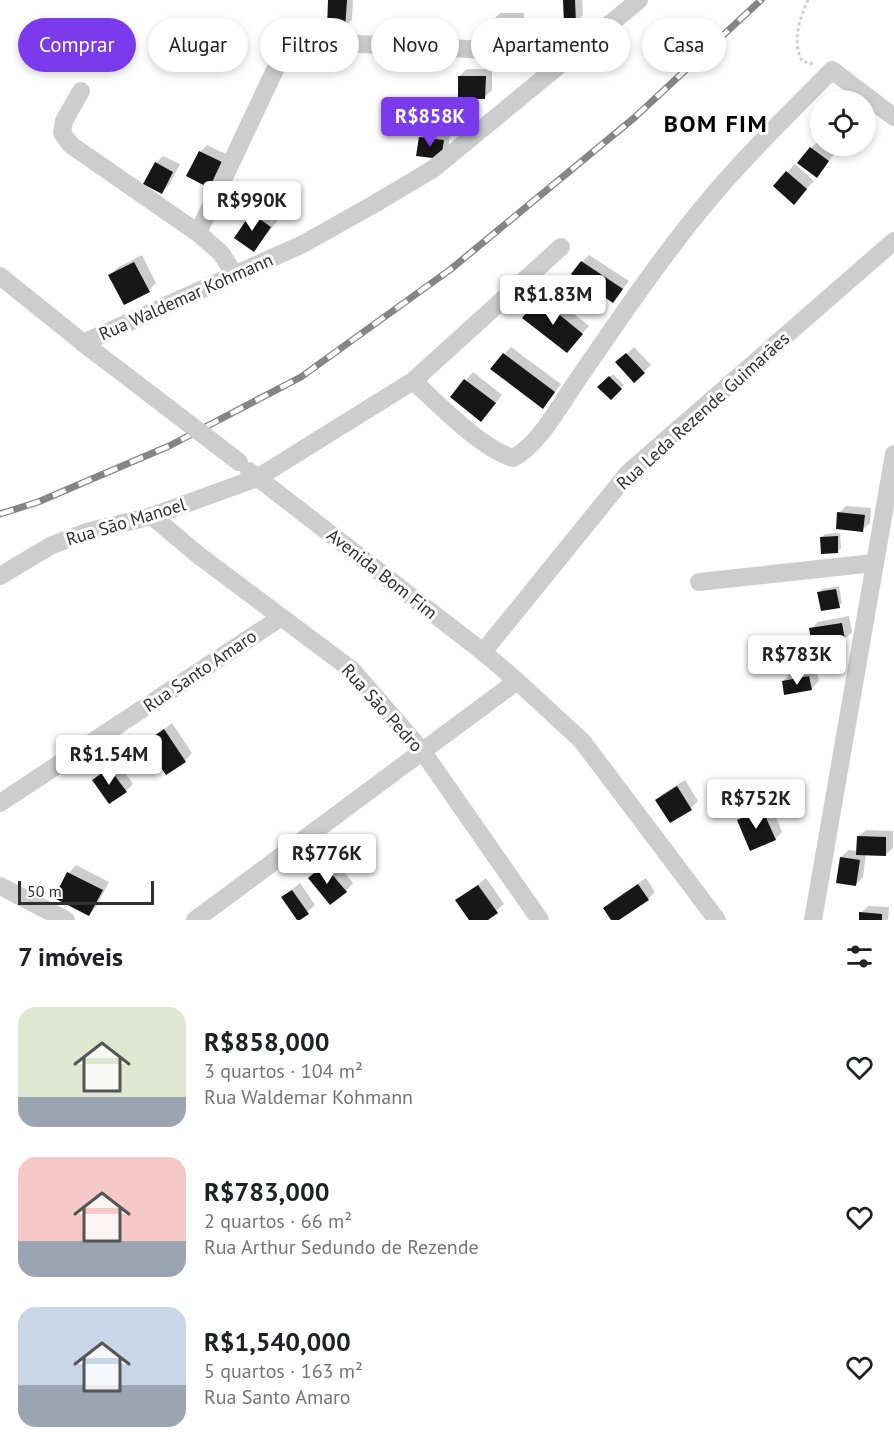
<!DOCTYPE html>
<html lang="pt">
<head>
<meta charset="utf-8">
<style>
	:root { --surface:#fff; --page:#f2f2f2; --text:#202124; --muted:#757577; --accent:#7c3aed }
	body { margin:0; font-family:"PT Sans",sans-serif; background:var(--page); color:var(--text); height:100vh; display:flex; flex-direction:column; font-size:22px; white-space:nowrap }
	* { box-sizing:border-box; margin:0 }
	p { font-size:20px; color:var(--muted) }
	.icon { flex:none; width:33px; height:33px; fill:none; stroke:currentColor; stroke-width:2; stroke-linecap:round; stroke-linejoin:round }
	.map { position:relative; height:920px; overflow:hidden }
	.sheet { display:flex; flex-direction:column; background:var(--surface); flex:1 }
	.sheet>* { flex:none }
	.guide { position:absolute; left:18px; top:18px; width:858px; height:54px; display:flex; gap:12px }
	.controls { position:absolute; left:810px; top:90px; display:grid; gap:12px }
	.controls a { display:grid; place-items:center; width:66px; height:66px; border-radius:50%; background:var(--surface); box-shadow:0 3px 9px #0003; font-size:30px }
	.scale { position:absolute; left:18px; bottom:15px; width:136px; box-sizing:border-box; padding-left:6px; border:3px solid #303030; border-top:0; font-size:16px; line-height:21px; white-space:nowrap; color:#303030; -webkit-text-stroke:4px #fff; paint-order:stroke }
	.price { position:absolute; translate:-50% -51px; padding:0 14px; border-radius:6px; background:#fff; color:#222; font-size:20px; line-height:39px; filter:drop-shadow(0 2px 3px #0008) }
	.price::after { content:''; position:absolute; left:50%; top:36px; width:18px; height:14px; margin-left:-9px; background:inherit; clip-path:polygon(0 0,100% 0,50% 100%) }
	.price.selected { background:var(--accent); color:#fff }
	ul { padding:0; list-style:none }
	li { display:flex; align-items:center; gap:18px; height:150px; padding:0 18px }
	li span { display:grid; place-items:center; flex:none; width:168px; height:120px; border-radius:18px; color:#555 }
	li>.icon { margin-inline-start:auto }
	span .icon { width:72px; height:72px; fill:#fffc; stroke-width:1 }
	li b { font-size:26px }
	h2 { display:flex; justify-content:space-between; align-items:center; height:72px; padding:0 18px; font-size:26px }
	.tag { padding:0 21px; border-radius:27px; background:var(--surface); box-shadow:0 3px 9px #0003; font-size:21px; line-height:54px }
	.tag.selected { background:var(--accent); color:#fff }
	.map>svg:first-child { display:block }
	.shadow { fill:#0003 }
	.building { fill:#171717 }
	.lines { fill:none; stroke-linecap:round; stroke-linejoin:round }
	.path { stroke:#cdcdcd; stroke-width:3; stroke-dasharray:3 3; stroke-linecap:butt }
	.minor { stroke:#cdcdcd; stroke-width:18 }
	.rail-casing { stroke:#858585; stroke-width:7 }
	.rail { stroke:#fff; stroke-width:4.5; stroke-dasharray:14; stroke-linecap:butt }
	.minor-bridge { stroke:#cdcdcd; stroke-width:18 }
	.labels { text-anchor:middle; stroke-width:6; stroke-linejoin:round; paint-order:stroke }
	.street-label { font-size:18px; fill:#303030; stroke:#fff }
	.district-label { font-size:24px; font-weight:bold; letter-spacing:1.5px; fill:#000; stroke:#fff }
</style>
</head>
<body>
<div class="map">
<svg width="894" height="920" viewBox="0 0 894 920">
	<rect width="100%" height="100%" fill="#fff"/>
	<path class="shadow" d="M330,0H353L352,20L344,27Z
		M565,0H582L583,15L575,22Z
		M500,13H524V34L517,42L493,20Z
		M467,69H492V90L485,97L459,76Z
		M428,130L450,133L448,151L440,158L421,137Z
		M818,141L820,146H825L835,153L817,176L811,148Z
		M207,145L230,156L211,187L200,152Z
		M163,156L180,164L169,185L162,192L156,163Z
		M795,164L814,181L801,195L775,186Z
		M260,207L278,220L254,250L252,214Z
		M142,255L156,283L149,290L110,275L117,268Z
		M589,255L629,281L613,301L582,262Z
		M547,292L589,326L567,351L540,299Z
		M511,347L561,384L550,399L504,354Z
		M634,347L651,365L634,381L618,362Z
		M473,372L502,395L488,412L452,397Z
		M613,374L624,385L611,398L599,387Z
		M846,506L871,508L870,523L862,530L839,513Z
		M840,533L841,548L838,551L822,537L825,534Z
		M839,586L842,603L839,606L819,593L822,589Z
		M849,616L852,632L845,639L811,629L818,622Z
		M816,669L819,681L811,689L783,681L790,674Z
		M172,723L192,753L185,761L146,743Z
		M117,762L133,784L126,791L102,773Z
		M685,780L698,801L691,808L657,801L664,793Z
		M770,802L782,832L775,839L738,820L746,813Z
		M866,830L893,831V848L885,855L866,854L863,877L856,884L841,857L849,850L858,851V837Z
		M332,858L353,883L346,891L317,871Z
		M76,865L109,882L96,907L89,914L56,897L69,873Z
		M486,878L504,904L485,920H471L457,901Z
		M646,878L655,892L648,899L617,920H613L605,908L612,901Z
		M300,883L315,905L299,919L283,897Z
		M868,906L889,907L888,920H860L861,913Z"/>
	<path class="building" d="M328,0H347L345,29L327,28Z
		M563,0H575L576,24H564Z
		M491,20H518L517,43H491Z
		M458,76H486L485,99H458Z
		M419,137L444,140L441,159L416,156Z
		M810,147L829,161L817,178L797,163Z
		M199,151L224,163L211,189L186,176Z
		M155,162L173,172L162,194L143,184Z
		M786,171L807,189L794,205L773,186Z
		M251,213L271,227L254,252L234,238Z
		M581,261L623,289L613,303L571,274Z
		M134,262L150,292L124,305L108,275Z
		M539,298L583,334L567,353L522,318Z
		M503,353L555,392L543,409L490,369Z
		M626,353L645,373L634,383L615,362Z
		M609,376L622,389L611,400L597,387Z
		M464,379L496,403L481,422L450,397Z
		M837,512L865,515L863,532L836,529Z
		M838,536V553L821,554L820,537Z
		M836,589L840,608L821,611L817,592Z
		M842,623L845,640L812,646L809,628Z
		M809,676L812,690L784,695L782,681Z
		M164,729L186,762L166,775L144,743Z
		M109,768L127,792L109,804L92,780Z
		M677,786L692,810L670,823L655,800Z
		M762,809L776,840L750,851L737,820Z
		M857,836L886,837V856L856,855Z
		M840,857L860,860L856,886L836,883Z
		M324,865L347,892L330,905L308,878Z
		M67,872L103,890L89,916L54,898Z
		M638,884L649,900L619,920H611L603,908Z
		M478,885L498,913L488,920H469L455,900Z
		M292,890L309,914L300,920H297L281,897Z
		M859,912L882,914V920H859Z"/>
	<g class="lines">
		<path class="path" d="M808,0C799,19 792,42 802,61L813,64"/>
		<path class="minor" d="M81,91L64,121L62,133L71,145L198,233L221,253L235,275
			M198,233L281,57L292,43L307,39L360,44L510,51L562,62
			M0,276L92,350
			M83,343L303,244L376,203L433,169L639,0
			M413,381L561,247
			M249,471L483,652L517,681L582,741L717,920
			M152,516L197,554L352,670L423,752L540,920
			M0,576L52,545L90,531L152,516L257,478L413,381C439,404 480,448 513,458C538,446 560,405 576,382C620,318 663,254 713,195C750,151 792,111 832,70L894,117
			M699,582L874,563
			M483,652L629,472L894,241
			M0,803L280,618
			M0,886L66,920
			M195,920L517,681
			M813,920L894,454"/>
		<defs>
			<path id="rail" d="M0,514L38,502L169,446L301,377L451,269L634,118L761,0"/>
		</defs>
		<use href="#rail" class="rail-casing"/>
		<use href="#rail" class="rail"/>
		<path class="minor-bridge" d="M95,352L239,462"/>
	</g>
	<g class="labels">
		<g class="street-label">
			<text transform="translate(186 297) rotate(-24)" y="6">Rua Waldemar Kohmann</text>
			<text transform="translate(703 411) rotate(-42)" y="6">Rua Leda Rezende Guimarães</text>
			<text transform="translate(126 522) rotate(-17)" y="6">Rua São Manoel</text>
			<text transform="translate(382 574) rotate(38)" y="6">Avenida Bom Fim</text>
			<text transform="translate(200 671) rotate(-34)" y="6">Rua Santo Amaro</text>
			<text transform="translate(382 708) rotate(48)" y="6">Rua São Pedro</text>
		</g>
		<g class="district-label">
			<text x="716" y="132">BOM FIM</text>
		</g>
	</g>
</svg>
<div class="controls">
<a><svg class="icon" aria-label="locate" viewBox="0 0 24 24"><circle cx="12" cy="12" r="6"/><path d="M12 2v4M12 18v4M2 12h4M18 12h4"/></svg></a>
</div>
<div class="scale">50 m</div>
<b class="price selected" style="left:430px;top:148px">R$858K</b>
<b class="price" style="left:252px;top:232px">R$990K</b>
<b class="price" style="left:553px;top:326px">R$1.83M</b>
<b class="price" style="left:797px;top:686px">R$783K</b>
<b class="price" style="left:109px;top:786px">R$1.54M</b>
<b class="price" style="left:756px;top:830px">R$752K</b>
<b class="price" style="left:327px;top:885px">R$776K</b>
<div class="guide">
<a class="tag selected">Comprar</a>
<a class="tag">Alugar</a>
<a class="tag">Filtros</a>
<a class="tag">Novo</a>
<a class="tag">Apartamento</a>
<a class="tag">Casa</a>
</div>
</div>
<section class="sheet">
<h2>7 imóveis<svg class="icon" aria-label="filters" viewBox="0 0 24 24"><path d="M4 7h16M4 17h16"/><circle cx="9" cy="7" r="2"/><circle cx="15" cy="17" r="2"/></svg></h2>
<ul>
<li><span style="background:linear-gradient(#dfe7d0 75%,#9aa5b1 0)"><svg class="icon" aria-label="home" viewBox="0 0 24 24"><path d="M3 11l9-7 9 7M6 9v11h12V9"/></svg></span><div><b>R$858,000</b><p>3 quartos · 104 m²</p><p>Rua Waldemar Kohmann</p></div><svg class="icon" aria-label="heart" viewBox="0 0 24 24"><path d="M12 20l-8-8c-3-5 5-10 8-4 3-6 11-1 8 4z"/></svg></li>
<li><span style="background:linear-gradient(#f6c9c9 70%,#9aa5b1 0)"><svg class="icon" aria-label="home" viewBox="0 0 24 24"><path d="M3 11l9-7 9 7M6 9v11h12V9"/></svg></span><div><b>R$783,000</b><p>2 quartos · 66 m²</p><p>Rua Arthur Sedundo de Rezende</p></div><svg class="icon" aria-label="heart" viewBox="0 0 24 24"><path d="M12 20l-8-8c-3-5 5-10 8-4 3-6 11-1 8 4z"/></svg></li>
<li><span style="background:linear-gradient(#c9d6e8 65%,#9aa5b1 0)"><svg class="icon" aria-label="home" viewBox="0 0 24 24"><path d="M3 11l9-7 9 7M6 9v11h12V9"/></svg></span><div><b>R$1,540,000</b><p>5 quartos · 163 m²</p><p>Rua Santo Amaro</p></div><svg class="icon" aria-label="heart" viewBox="0 0 24 24"><path d="M12 20l-8-8c-3-5 5-10 8-4 3-6 11-1 8 4z"/></svg></li>
</ul>
</section>
</body>
</html>
